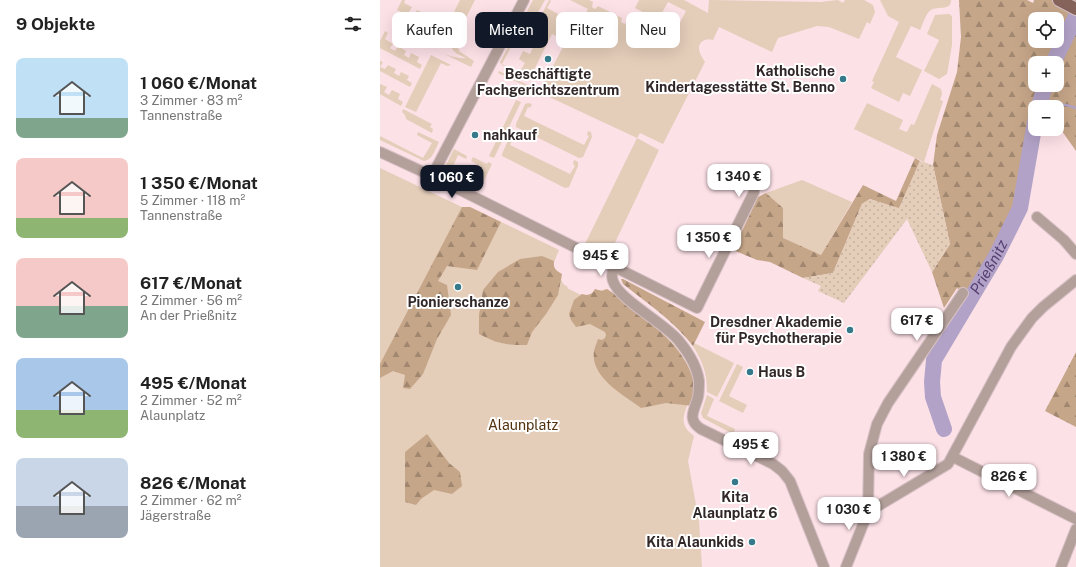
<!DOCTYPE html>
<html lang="de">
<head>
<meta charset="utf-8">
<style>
	:root { --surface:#fff; --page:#f2f2f2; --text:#222; --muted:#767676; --accent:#111827 }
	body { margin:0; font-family:"Public Sans",sans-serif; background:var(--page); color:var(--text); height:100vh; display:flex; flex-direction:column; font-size:15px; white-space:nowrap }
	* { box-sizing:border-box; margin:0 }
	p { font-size:13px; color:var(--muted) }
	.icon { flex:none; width:22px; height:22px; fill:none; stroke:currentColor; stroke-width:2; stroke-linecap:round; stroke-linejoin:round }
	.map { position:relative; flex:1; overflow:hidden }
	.sheet { display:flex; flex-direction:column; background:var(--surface); width:380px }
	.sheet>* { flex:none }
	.guide { position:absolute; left:12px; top:12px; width:380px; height:36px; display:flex; gap:8px }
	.controls { position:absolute; left:648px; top:12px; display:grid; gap:8px }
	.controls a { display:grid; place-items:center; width:36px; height:36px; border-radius:8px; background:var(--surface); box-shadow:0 4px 16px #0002; font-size:20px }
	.price { position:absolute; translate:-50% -34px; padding:0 9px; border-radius:8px; background:#fff; color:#222; font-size:13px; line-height:26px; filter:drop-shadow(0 1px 2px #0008) }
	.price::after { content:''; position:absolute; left:50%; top:24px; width:12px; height:9px; margin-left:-6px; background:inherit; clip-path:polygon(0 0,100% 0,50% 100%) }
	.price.selected { background:var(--accent); color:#fff }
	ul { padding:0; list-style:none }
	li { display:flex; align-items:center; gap:12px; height:100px; padding:0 16px }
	li span { display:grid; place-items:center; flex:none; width:112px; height:80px; border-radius:8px; color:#555 }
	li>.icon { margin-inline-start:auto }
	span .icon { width:48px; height:48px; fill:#fffc; stroke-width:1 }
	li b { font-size:17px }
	h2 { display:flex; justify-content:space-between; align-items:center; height:48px; padding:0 16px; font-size:17px }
	.tag { padding:0 14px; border-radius:8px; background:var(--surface); box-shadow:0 4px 16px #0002; font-size:14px; line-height:36px }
	.tag.selected { background:var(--accent); color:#fff }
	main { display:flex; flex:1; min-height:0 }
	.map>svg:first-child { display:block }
	.green { fill:#e4cdb9 }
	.forest { fill:url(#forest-firs); fill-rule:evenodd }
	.garden { fill:url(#garden-dots) }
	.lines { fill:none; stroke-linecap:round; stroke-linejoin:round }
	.stream { stroke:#b2a2c7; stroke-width:2.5 }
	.river { stroke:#b2a2c7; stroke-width:16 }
	.minor-casing { stroke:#d7c0c5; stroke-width:12 }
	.major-casing { stroke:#d7c0c5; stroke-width:14 }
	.minor { stroke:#b4a09b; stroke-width:10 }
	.major { stroke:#85635b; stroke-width:12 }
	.poi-dot { fill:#36798a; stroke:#fff; stroke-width:1.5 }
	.labels { text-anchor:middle; stroke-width:4; stroke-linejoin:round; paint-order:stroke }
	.poi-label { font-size:14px; font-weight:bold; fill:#312729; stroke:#fff; text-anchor:end }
	.park-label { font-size:14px; fill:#52310e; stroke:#fff }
	.water-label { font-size:15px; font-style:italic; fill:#563e70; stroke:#fff }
</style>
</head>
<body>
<main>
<section class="sheet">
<h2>9 Objekte<svg class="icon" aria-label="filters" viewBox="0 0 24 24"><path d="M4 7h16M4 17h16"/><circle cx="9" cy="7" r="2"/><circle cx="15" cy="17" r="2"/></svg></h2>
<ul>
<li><span style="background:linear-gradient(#bfe0f5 75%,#7fa58c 0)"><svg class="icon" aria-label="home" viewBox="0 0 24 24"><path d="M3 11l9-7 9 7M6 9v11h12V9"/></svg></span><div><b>1 060 €/Monat</b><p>3 Zimmer · 83 m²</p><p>Tannenstraße</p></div></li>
<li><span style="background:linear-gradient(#f6c9c9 75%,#8fb573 0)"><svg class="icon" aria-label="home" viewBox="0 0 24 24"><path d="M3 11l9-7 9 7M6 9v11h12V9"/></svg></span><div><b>1 350 €/Monat</b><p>5 Zimmer · 118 m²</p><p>Tannenstraße</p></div></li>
<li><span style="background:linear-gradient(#f6c9c9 60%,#7fa58c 0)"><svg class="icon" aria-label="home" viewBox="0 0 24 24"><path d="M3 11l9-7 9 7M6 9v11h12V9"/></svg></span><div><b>617 €/Monat</b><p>2 Zimmer · 56 m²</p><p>An der Prießnitz</p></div></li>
<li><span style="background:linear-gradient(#a9c7e8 65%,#8fb573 0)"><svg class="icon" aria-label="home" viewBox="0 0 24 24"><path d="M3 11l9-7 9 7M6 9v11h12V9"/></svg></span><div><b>495 €/Monat</b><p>2 Zimmer · 52 m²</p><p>Alaunplatz</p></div></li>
<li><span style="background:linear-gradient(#c9d6e8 60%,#9aa5b1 0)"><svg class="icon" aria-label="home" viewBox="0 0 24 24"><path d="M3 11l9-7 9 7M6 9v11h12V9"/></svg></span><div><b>826 €/Monat</b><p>2 Zimmer · 62 m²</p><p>Jägerstraße</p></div></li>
</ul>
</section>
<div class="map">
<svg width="696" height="567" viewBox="0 0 696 567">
	<defs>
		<pattern id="forest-firs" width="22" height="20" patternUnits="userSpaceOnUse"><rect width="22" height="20" fill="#c6a689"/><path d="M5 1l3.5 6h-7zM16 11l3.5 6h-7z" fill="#a18770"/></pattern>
		<pattern id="garden-dots" width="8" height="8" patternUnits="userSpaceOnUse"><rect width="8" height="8" fill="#e4cdb9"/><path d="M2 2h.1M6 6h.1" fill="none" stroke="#c4b09f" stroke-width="1.8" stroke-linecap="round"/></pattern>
	</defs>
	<rect width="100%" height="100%" fill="#fce1e7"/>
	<path class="green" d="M22,0H25L24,3L32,7L29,12L34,14L37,10L45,14L43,19L48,21L50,17L59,21L56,25L61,28L60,32L17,10Z
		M80,0H95L73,43H66L61,38Z
		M153,0H165L156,16L149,13L122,64L139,73L145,63L139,59L143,51L150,54L156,41L150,37L154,29L161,32L167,22L160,18L169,0L171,1L167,8L199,25L208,9L190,0H209L213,2L212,7L215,9L218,6L242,18L241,22L245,24L248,20L290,42L306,11L288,2L278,20L255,8L259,0H304L328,13L329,0L441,2L458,0L463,3L465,0H484L493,5L495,12L490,24L487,22L479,39L449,27L437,26L398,38L392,52L339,27L333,40C324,37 316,44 320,53C321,56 323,59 325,62L283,144L260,133L257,138L279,150L233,247L232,253L234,258L205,244L257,138L118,73L119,71L160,91L186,41L172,34L150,78H148L122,65L120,62Z
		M500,0H571C571,11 558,6 551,10C545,14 543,25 540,30L531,26L516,57L542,70L530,96L523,93L519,102L491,88L494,82L492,81L519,22L508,16Z
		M569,14L572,16V45L567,74L559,79L544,71L559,40L547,34L555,15Z
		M5,31L8,33L5,39L13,44L10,48L15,51L18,46L26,51L24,55L29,58L31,53L39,57L37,62L42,65L40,69L0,48V41Z
		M71,45L79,49V51L94,61L91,67L56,50L55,49C62,54 77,59 86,58C80,55 72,53 71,45Z
		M51,55L71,65L67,66L61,63L36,112L25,107Z
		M0,61L3,62L0,67L5,69L8,65L16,69L14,73L19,76L21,72L29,76L27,80L32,83L30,87L0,71Z
		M0,84L7,87L4,92L9,95L12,90L20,94L18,99L23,102L21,106L0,94Z
		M552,84L561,89L562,94L560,100L563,101L544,162L474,129L487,103L523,120L519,129L527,132L531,124L534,125Z
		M136,100L141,102L114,158L109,156Z
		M148,103L152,104L150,108L148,107L144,116L204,145L209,136L207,135L208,131L211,132L212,137L203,157L199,158L136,127V124L145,104Z
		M23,109L52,124L50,127L53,129L52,133L26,119L25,115L22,112Z
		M38,132L59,142C55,149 53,160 44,161L0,140V136L43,158L52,143L37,135Z
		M134,132L138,133L136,137L134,136L130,145L190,174L195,166L193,164L194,160L198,162V166L189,187L185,188L122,156V154L131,134Z
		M74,149L87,156L86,159L78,155L71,171L93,181L100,166L91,161L93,157L107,164L108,162L112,164L99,191L68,176L65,172L66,165Z
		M0,168L82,207H90L179,250L173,265L175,269L182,274C180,280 182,284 188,287L187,288L201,295L202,294C208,296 212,295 215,289L218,291L227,289L245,302L292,342C303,355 306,362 309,378C309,382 311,387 311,391C310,408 293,421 314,436L308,461L319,521L322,567H0Z
		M422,180L472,202L441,255L402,238L403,208L386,193Z
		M314,343L354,363L337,397L327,392C327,372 323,363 313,346Z
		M357,364L363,367L349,396L367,405L363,413L339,401Z
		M327,395L334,399L327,416L355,429L353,434L323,418L321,413Z"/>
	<path class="forest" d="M579,0H647L653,3L654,0H696V151L677,124V107H655V129H658L644,213L593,301L577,288L564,308L552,272L570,244L553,165L557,135L577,72L581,37ZM655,19H677V41H655ZM655,63H677V85H655Z
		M535,158L540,161L519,209L490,199L482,204L453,273L423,278L390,262L377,260L353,250L378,197L386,193L403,208V238L441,255L483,185L516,201Z
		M82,207H90L121,222L97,270L67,266L58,281L67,285L71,315L57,339L43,374L30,389L23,388L25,375L13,371L0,378V364Z
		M162,256L174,261C173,268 176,271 182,274L178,295L166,314L152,332L147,345C126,345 118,344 99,334V315L103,290L118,272L140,259Z
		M241,279H243L325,322L313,346C293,320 268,304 243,284Z
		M215,289L222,291L227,289L236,295C266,319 327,360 313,406L286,403L261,408C243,395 210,377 214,351C215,347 217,342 218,339L222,340L225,338L226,335L225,332L210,324L196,327L191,320L189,314L194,300L202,294C208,296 212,295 215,289Z
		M696,352V427L665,411Z
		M47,434L69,463L80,472L82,486L72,494L54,490L41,499L36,505L25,502V452Z"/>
	<path class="garden" d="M540,161L553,165L570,244L552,272L527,219L464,303L438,291L441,286L423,278L453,273L482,204L490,199L519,208Z"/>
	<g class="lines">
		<path class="stream" d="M665,107C677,103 685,104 696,108"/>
		<g class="river">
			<path d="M673,63L696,16"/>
			<path d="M659,107L665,85"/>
			<path id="s1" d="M564,429L553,397L552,382L554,360L616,256L640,208L655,122"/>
		</g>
		<defs>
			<path id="minor" d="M0,152L52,176L317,308L374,192
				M52,176L144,0
				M657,217L684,240L696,254
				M234,267C232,272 231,276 233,281C239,300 285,323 299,341C308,352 317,366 319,381C319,386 319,392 318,397C315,410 306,419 321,429L393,464L402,471L410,481L444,567
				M573,457L696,519
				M488,512L568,464L631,347L652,318L663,307L696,280
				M466,567L488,512L489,454L497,424L508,403L583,293
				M681,567L696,529"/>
			<path id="major" d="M679,0L696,9"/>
		</defs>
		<use href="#minor" class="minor-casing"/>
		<use href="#major" class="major-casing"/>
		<use href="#minor" class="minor"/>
		<use href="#major" class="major"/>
	</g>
	<g class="poi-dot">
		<circle cx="168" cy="59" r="4"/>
		<circle cx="463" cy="79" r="4"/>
		<circle cx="95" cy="135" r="4"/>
		<circle cx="78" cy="287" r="4"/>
		<circle cx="470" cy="330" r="4"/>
		<circle cx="370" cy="372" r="4"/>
		<circle cx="355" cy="482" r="4"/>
		<circle cx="372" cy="542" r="4"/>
	</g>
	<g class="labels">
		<g class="poi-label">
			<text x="455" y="76">Katholische<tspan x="455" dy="16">Kindertagesstätte St. Benno</tspan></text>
			<text x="168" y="79" text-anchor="middle">Beschäftigte<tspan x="168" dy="16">Fachgerichtszentrum</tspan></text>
			<text x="103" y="140" text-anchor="start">nahkauf</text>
			<text x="78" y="307" text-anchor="middle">Pionierschanze</text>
			<text x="462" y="327">Dresdner Akademie<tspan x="462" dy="16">für Psychotherapie</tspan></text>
			<text x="378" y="377" text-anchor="start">Haus B</text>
			<text x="355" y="502" text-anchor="middle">Kita<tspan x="355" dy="16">Alaunplatz 6</tspan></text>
			<text x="364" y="547">Kita Alaunkids</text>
		</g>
		<g class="park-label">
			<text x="143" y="430">Alaunplatz</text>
		</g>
		<g class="water-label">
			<text dy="5" stroke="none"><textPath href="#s1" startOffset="179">Prießnitz</textPath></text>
		</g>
	</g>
</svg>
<div class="controls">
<a><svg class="icon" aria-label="locate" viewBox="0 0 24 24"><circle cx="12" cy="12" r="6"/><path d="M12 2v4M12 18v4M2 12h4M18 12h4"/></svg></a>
<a>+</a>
<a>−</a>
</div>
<b class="price" style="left:359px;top:198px">1 340 €</b>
<b class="price selected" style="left:72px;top:199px">1 060 €</b>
<b class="price" style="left:329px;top:259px">1 350 €</b>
<b class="price" style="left:221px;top:277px">945 €</b>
<b class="price" style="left:537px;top:342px">617 €</b>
<b class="price" style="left:371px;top:466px">495 €</b>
<b class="price" style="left:524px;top:478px">1 380 €</b>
<b class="price" style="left:629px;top:498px">826 €</b>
<b class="price" style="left:469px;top:531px">1 030 €</b>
<div class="guide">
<a class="tag">Kaufen</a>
<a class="tag selected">Mieten</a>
<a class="tag">Filter</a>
<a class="tag">Neu</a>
</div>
</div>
</main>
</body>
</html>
